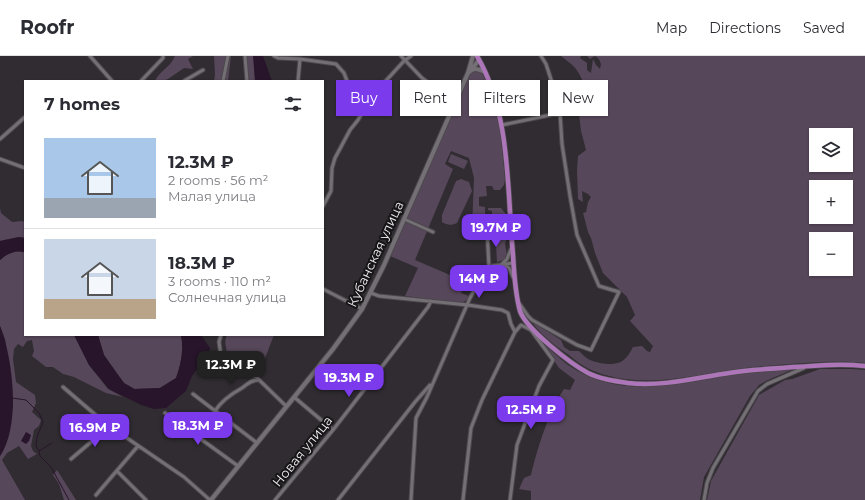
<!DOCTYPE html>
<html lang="en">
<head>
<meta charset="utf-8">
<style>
	:root { --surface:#fff; --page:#f7f7f7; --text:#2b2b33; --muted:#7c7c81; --line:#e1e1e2; --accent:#7c3aed }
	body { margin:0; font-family:Montserrat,sans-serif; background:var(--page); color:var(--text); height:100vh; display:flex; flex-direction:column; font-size:15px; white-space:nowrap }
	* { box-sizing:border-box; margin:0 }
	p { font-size:13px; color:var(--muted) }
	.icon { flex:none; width:22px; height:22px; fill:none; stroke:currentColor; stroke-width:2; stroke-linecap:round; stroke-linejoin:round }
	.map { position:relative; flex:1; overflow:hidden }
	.panel { position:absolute; left:24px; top:24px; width:300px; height:256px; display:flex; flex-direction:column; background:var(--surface); border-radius:0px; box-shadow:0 1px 3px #0004 }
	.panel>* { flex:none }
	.banner { position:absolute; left:336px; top:24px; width:380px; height:36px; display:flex; gap:8px }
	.buttons { position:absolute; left:809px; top:72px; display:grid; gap:8px }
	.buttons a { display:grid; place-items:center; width:44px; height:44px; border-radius:0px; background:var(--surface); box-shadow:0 1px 3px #0004; font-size:20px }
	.price { position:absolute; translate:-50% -34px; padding:0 9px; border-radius:8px; background:var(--accent); color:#fff; font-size:13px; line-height:26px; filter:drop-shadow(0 1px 2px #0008) }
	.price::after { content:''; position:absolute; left:50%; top:24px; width:12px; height:9px; margin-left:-6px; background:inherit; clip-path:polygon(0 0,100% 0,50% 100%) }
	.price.selected { background:#222; color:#fff }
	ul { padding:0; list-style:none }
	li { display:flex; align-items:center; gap:12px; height:100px; padding:0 20px }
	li+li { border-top:1px solid var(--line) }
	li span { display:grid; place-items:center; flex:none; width:112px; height:80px; border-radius:0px; color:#555 }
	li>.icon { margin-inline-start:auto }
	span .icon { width:48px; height:48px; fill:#fffc; stroke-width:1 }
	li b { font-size:17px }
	h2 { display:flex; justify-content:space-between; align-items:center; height:48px; padding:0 20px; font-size:17px }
	.tag { padding:0 14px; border-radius:0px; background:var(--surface); box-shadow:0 1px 3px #0004; font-size:14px; line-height:36px }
	.tag.selected { background:var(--accent); color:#fff }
	header { display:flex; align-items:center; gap:24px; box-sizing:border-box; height:56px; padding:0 20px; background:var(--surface); border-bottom:1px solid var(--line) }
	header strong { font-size:19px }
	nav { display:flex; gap:22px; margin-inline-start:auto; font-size:14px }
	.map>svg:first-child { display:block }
	.green { fill:#57475a; fill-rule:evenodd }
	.water { fill:#28152b }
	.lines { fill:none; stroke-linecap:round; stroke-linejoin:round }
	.stream { stroke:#28152b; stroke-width:1 }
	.minor-casing { stroke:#4c494d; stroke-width:5 }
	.secondary-casing { stroke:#4c494d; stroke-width:6 }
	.primary-casing { stroke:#4c494d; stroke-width:6 }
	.minor { stroke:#746f75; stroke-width:3 }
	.secondary { stroke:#746f75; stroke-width:4 }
	.primary { stroke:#ac76b8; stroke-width:4.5 }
	.labels { text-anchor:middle; stroke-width:4; stroke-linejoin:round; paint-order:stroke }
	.street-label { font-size:13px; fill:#f2eff3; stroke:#171518 }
</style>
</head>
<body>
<header>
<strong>Roofr</strong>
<nav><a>Map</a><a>Directions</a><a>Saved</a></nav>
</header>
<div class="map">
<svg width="865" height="444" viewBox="0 0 865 444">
	<rect width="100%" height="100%" fill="#302c31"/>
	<path class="green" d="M175,0H193L188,3L193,13L184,12L168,23L162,25H155C160,14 170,12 175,0Z
		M214,0H231L228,25H214L215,19Z
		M246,0H253L254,2L255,25H248Z
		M561,0H581L580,2L587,7V14L591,17L593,3L596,9L600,13L601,8L599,3L595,0L590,3L587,0H865V307C845,305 824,306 804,307C780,309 756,310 732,314C683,321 636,334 589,313C581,309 575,304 569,299C554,289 541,279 531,265L561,284L564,291L570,295H579C582,298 585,301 588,303C591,305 597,306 600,307C618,310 625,307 633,291L642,290L647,295L650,296L653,290L630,265L635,259L627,241L603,217L595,197L591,182L588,176L583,157L586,156L588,146L591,141L588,138L582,135L583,146L578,143L577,114L578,100L586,94L581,75L578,50L583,43L590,42C585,34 583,23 578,16C574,9 567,5 561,0ZM816,79H846V109H816ZM816,131H846V161H816ZM816,183H846V213H816Z
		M474,14L481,15L487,27L496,52L501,81L505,123L504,129L500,134H494L492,130H486L487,140L479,141V150L485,151V158L492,159V155L488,154V152H501L508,161L509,177L505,188L507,200L504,204L497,206L495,171L472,172L474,122L469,102L451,95L445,108L453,113L415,204L457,222H466L461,237L469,240L467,244L461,247L405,240L418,212L390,200L469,18Z
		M451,98L468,105L464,113L448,106Z
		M461,123L469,126L472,135L457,167C451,170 447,169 442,166V159L456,125Z
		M0,152L1,157L12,166L23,165L25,167V182L19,181L0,185Z
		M16,195L25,196V279H74L89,309L108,333L123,341L106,337L74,321L63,318L53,311H46L32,300L34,295L32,284L27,285L23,291L18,288L14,293L13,303L16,326L35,339L36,347L32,356L41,364L39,370L34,374L31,390L33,395L37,398L28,403L19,390L7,397L2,404L25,444H0V400L3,395L13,351L12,328L8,303L5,283L0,270V204L6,199Z
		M98,279H181C184,294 181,308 176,322L160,332L135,333L124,327L116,316L104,299Z
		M227,279H274L260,315C246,310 227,308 226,291C225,286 225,284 227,279Z
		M541,285C550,293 559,302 568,309C608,337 652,332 697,325C711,323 725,319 739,317C757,315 775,315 794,313L768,324L759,329L750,340L704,421L700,444H531V435L519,433L524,422L531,419C537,393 549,355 564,333L570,334L575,324L559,312Z
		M820,313H852L865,314V444H707L711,425L759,339L785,324L792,323Z
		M57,414L76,444H64L59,428L53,419Z"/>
	<path class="water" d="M253,0H263L272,25H255Z
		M19,181L25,182V196C15,194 8,197 0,204V185Z
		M0,270C13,302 21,370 0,400Z
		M74,279H98L104,299L116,316L124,327L134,333L160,332L176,322C181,308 184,294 181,279H201L210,292L208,303L200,309L192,320L186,335L166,352L154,353L141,349L109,333L89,309Z
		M26,376L31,379L29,385L26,388L21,385Z"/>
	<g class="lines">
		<path class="stream" d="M12,342L26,344L39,357L43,366L37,381L36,390L39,395
			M52,387L39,395L40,400L51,411L69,444"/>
		<defs>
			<path id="minor" d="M90,0L112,25
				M245,0L247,25
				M274,0L278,2L300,3L336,8L344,17L352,38L358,48L365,51
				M401,0L422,22L454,46
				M141,25L163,2V0
				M184,25L203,14
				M223,25L228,0
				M298,25L300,3
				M502,69L560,57
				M0,83L25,61
				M0,103L25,112
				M323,150L331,135L332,112L335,102L350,74L358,64L370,43L382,29L404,5L411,0
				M404,163L433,176
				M487,173L489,211
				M511,193L507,203L502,208L509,212L513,221
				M323,233L362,253
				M371,237L379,240L468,249L502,254L508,257L511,268L515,276L521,269L531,274L553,304L539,330L517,389L510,444
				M519,247L528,260L532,264L577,289L591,294L619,236L599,230L577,179L570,140L562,88L560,57L561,54L546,8L541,0
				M221,279L219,286L221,300L226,304L251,316L286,350
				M63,331L105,367L184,421L210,444
				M193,338L257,387
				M294,341L333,374
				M215,355C222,344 231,338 242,332C248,328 250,324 258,324
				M165,357L238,410
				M71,403L91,386L105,367
				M117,415L146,444
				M96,439L138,390
				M275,444L333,374L428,251L431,245
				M338,444L415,346L430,329
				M411,444L416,362L427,341L470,242L486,213L492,210L513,207
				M463,444L471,372L482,344L515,276
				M704,444L707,427L713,412L758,335L767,328L804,312"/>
			<path id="secondary" d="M471,14L479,4
				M468,17C474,11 478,13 485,16
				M211,444L333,293L362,253L384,209L468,17L473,0"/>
			<path id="primary" d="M477,0C511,58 507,134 513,199C514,217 515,237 520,255C526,273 571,308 588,317C600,323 614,325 628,327C662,331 695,322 729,317C746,314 764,313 782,312C810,310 838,307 865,310"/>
		</defs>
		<use href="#minor" class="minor-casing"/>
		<use href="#secondary" class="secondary-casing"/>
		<use href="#primary" class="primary-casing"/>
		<use href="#minor" class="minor"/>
		<use href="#secondary" class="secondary"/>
		<use href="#primary" class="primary"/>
	</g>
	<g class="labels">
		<g class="street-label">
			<text transform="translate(375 198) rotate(-65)" y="5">Кубанская улица</text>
			<text transform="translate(302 395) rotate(-51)" y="5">Новая улица</text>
		</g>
	</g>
</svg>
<div class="buttons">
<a><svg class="icon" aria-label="layers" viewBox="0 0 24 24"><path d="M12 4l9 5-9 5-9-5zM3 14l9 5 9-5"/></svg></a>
<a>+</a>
<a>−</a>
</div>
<b class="price" style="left:496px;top:192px">19.7M ₽</b>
<b class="price" style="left:479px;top:243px">14M ₽</b>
<b class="price selected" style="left:231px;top:329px">12.3M ₽</b>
<b class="price" style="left:349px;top:342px">19.3M ₽</b>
<b class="price" style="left:531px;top:374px">12.5M ₽</b>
<b class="price" style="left:198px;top:390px">18.3M ₽</b>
<b class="price" style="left:95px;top:392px">16.9M ₽</b>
<div class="banner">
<a class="tag selected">Buy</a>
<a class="tag">Rent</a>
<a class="tag">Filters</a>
<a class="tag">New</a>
</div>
<section class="panel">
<h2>7 homes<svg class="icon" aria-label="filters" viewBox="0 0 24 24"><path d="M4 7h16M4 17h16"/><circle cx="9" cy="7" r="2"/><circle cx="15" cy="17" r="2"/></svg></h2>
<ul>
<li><span style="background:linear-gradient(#a9c7e8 75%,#9aa5b1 0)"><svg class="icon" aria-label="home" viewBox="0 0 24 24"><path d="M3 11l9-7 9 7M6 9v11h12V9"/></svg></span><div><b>12.3M ₽</b><p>2 rooms · 56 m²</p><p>Малая улица</p></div></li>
<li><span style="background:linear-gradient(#c9d6e8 75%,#b9a48a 0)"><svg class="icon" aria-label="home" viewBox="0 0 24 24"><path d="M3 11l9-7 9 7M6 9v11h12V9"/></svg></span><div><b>18.3M ₽</b><p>3 rooms · 110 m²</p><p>Солнечная улица</p></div></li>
</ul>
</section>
</div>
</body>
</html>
